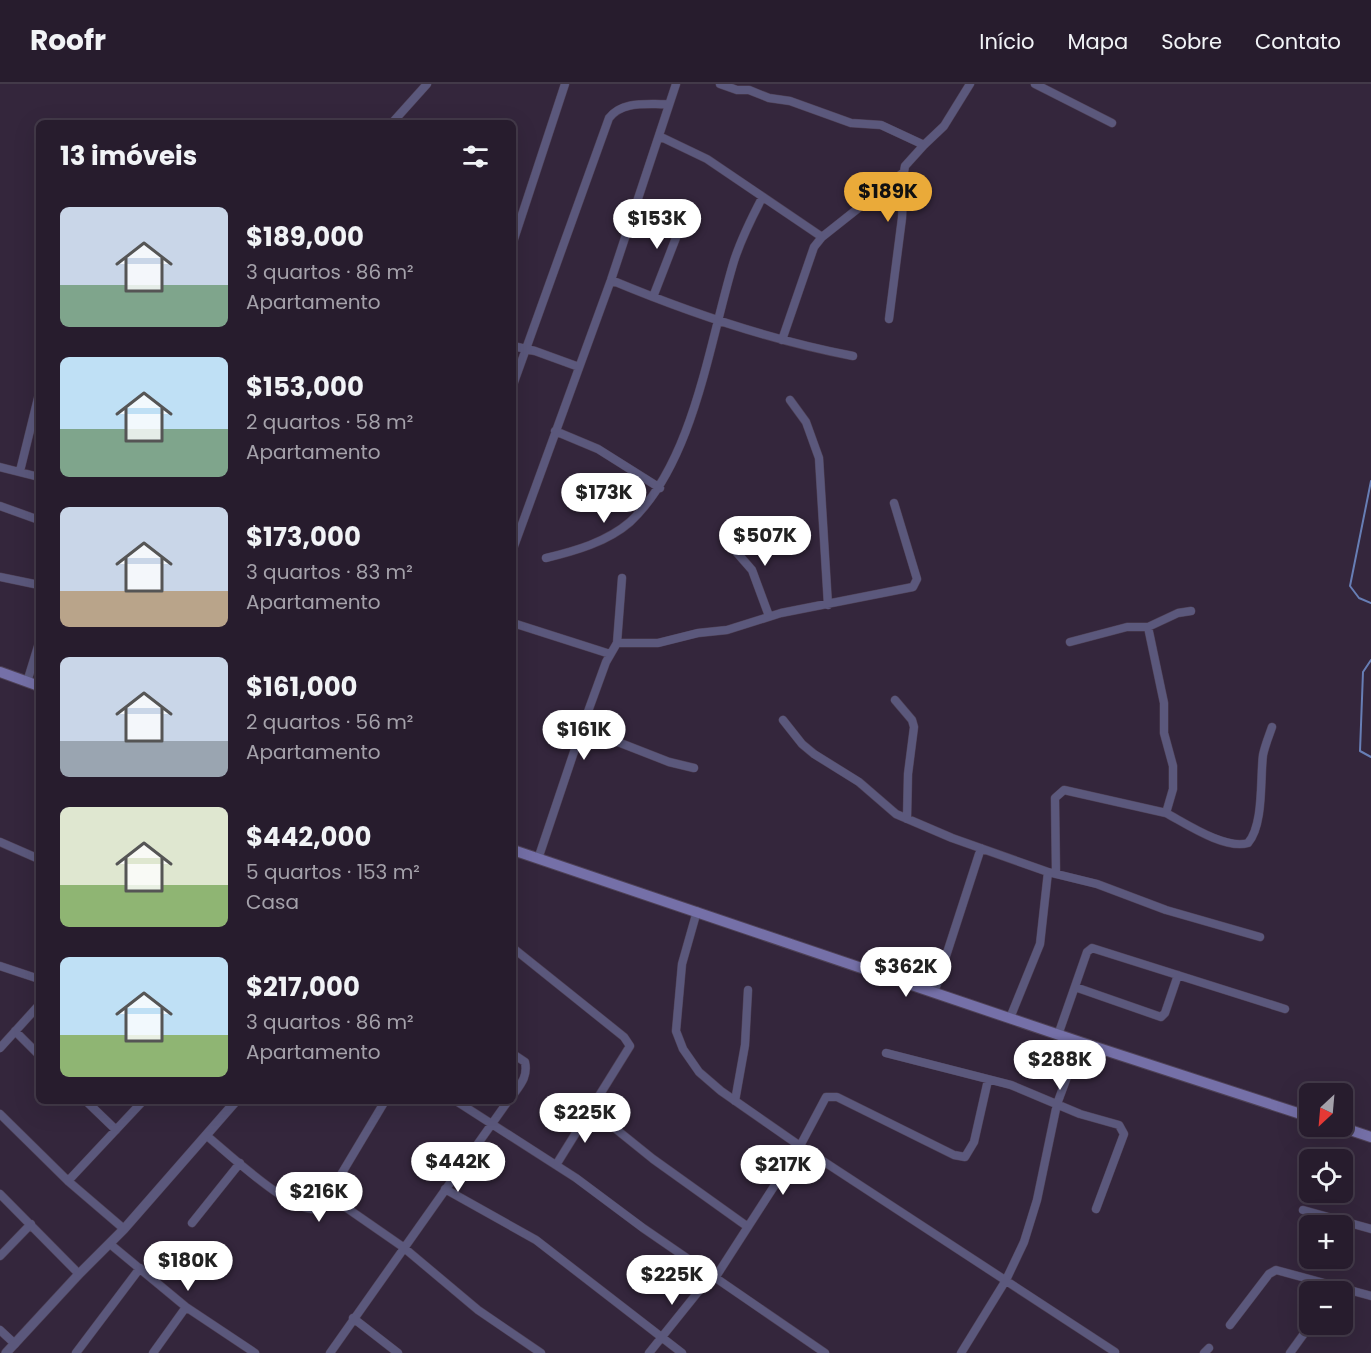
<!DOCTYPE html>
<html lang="pt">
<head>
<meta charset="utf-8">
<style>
	:root { --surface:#271c2d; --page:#2f2535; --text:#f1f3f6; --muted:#a4a1aa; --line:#433a49; --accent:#eaaa39 }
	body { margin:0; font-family:Poppins,sans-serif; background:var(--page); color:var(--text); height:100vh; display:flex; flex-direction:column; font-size:22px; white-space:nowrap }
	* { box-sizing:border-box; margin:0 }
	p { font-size:20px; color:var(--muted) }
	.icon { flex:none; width:33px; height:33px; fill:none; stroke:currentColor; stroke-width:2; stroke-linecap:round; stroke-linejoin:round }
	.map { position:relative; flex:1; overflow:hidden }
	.drawer { position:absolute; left:36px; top:36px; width:480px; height:984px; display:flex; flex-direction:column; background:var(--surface); border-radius:9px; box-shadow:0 6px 24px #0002,0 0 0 2px var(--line) }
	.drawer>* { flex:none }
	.needle { width:39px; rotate:206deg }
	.buttons { position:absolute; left:1299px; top:999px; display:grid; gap:12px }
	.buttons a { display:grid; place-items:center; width:54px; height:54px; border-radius:9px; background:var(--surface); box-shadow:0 6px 24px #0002,0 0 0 2px var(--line); font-size:30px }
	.price { position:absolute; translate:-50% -51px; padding:0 14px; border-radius:21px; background:#fff; color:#222; font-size:20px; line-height:39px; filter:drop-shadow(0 2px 3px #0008) }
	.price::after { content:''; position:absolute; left:50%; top:36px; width:18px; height:14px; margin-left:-9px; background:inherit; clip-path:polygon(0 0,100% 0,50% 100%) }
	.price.active { background:var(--accent); color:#111 }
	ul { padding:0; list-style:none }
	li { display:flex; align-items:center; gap:18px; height:150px; padding:0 24px }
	li span { display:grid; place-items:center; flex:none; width:168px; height:120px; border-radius:9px; color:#555 }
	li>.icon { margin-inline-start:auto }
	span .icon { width:72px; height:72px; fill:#fffc; stroke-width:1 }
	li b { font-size:26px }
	h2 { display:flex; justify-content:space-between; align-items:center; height:72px; padding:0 24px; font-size:26px }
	header { display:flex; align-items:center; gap:36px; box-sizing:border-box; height:84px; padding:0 30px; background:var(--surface); border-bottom:2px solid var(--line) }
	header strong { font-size:28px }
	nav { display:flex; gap:33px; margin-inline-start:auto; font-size:21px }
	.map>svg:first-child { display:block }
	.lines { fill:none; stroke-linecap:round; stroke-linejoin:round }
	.stream { stroke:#677eb5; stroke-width:2 }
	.minor-casing { stroke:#4f4257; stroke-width:9 }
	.tertiary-casing { stroke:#4f4257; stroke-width:10 }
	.secondary-casing { stroke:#4f4257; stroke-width:12 }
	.minor { stroke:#5b587c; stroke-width:8 }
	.tertiary { stroke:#5b587c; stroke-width:9 }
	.secondary { stroke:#7570a8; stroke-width:10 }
</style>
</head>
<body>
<header>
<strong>Roofr</strong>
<nav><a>Início</a><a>Mapa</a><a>Sobre</a><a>Contato</a></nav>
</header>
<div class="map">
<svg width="1371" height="1269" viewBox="0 0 1371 1269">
	<rect width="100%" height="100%" fill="#34263c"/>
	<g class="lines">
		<path class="stream" d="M1371,397L1350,502L1359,514L1371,519
			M1371,576L1363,588L1360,667L1371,673"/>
		<defs>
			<path id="minor" d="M720,0L737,6H749L769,14L790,17L851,39L881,41L924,61L944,42L970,0
				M1035,0L1112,39
				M392,39L427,0
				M659,52L707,75L822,153
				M513,158L565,0
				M611,196C690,229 769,256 853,272
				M653,213L686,128
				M889,235L902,134L904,88L905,82L924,61
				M782,256L814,163L822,153L904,88
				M513,262L535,267L579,283
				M513,301L609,34C623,16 648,21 669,20
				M790,316L806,338L819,374L828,521
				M555,347L598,365L660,404
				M0,383L39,393
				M20,387L39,310
				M0,422L39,436
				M724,454L752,486L769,532
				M513,465L611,196L676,0
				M546,474C575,467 607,458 630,438C694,378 709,259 734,177C741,155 751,135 762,114
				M0,493L39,501
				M513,539L610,570
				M1070,558L1127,543H1148
				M617,559L622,494
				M27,598L39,559
				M895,616L912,636L914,643L908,690L907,735
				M783,636L802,660L814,670L859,698L896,730L952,754L1048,788L1097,800L1166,826L1260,853
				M582,644L669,678L694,684
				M1166,729C1185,739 1225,766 1248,759C1264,741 1260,694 1263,671C1265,661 1269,652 1272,643
				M0,758L39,775
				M538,775L582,644L606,578L617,559H658L698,549L727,546L781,529L913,503L917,495L894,419
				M1056,790L1055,714L1064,706L1166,729L1173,705V682L1164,649V619L1148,543L1178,529L1191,527
				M697,827L682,880L676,947L683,965L699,988L721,1007L800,1062L1115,1268
				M513,864L624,953L630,962L556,1081
				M0,882L39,895
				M1075,903L1161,933L1165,929L1178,891
				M934,909L981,764
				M1010,934L1040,860L1048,788
				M15,947L39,971
				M1058,951L1087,868L1092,864L1285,925
				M0,964L39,921
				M886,969L1011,1001L1080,1030L1119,1041L1124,1050L1096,1125
				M513,970L525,978C528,992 521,1000 513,1011
				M86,1017L116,1046
				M456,1017L576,1094L643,1144L825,1269
				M735,1017L745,961L748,906
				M591,1025L653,1075L748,1143
				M0,1030L68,1097L124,1145
				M207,1052C227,1068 298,1136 321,1124L385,1017
				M425,1070L455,1091
				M68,1097L143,1017
				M445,1105L536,1156L682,1269
				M0,1110L79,1190
				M328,1111L403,1163L478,1226L541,1269
				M1303,1126L1371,1145
				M192,1139L240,1079
				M110,1160L186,1223L255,1269
				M0,1172L31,1140
				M353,1234L398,1269
				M1230,1241L1269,1190L1276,1186L1371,1212
				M0,1246L15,1260
				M76,1269L140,1184
				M153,1269L186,1223
				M330,1269L508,1017
				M649,1269L702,1203L715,1194L800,1062L826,1013H837L954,1071L965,1073L974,1058L988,996
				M961,1269L1006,1196L1024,1158L1037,1116L1057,1020L1080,958
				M1204,1269L1209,1264
				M1290,1269L1311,1240"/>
			<path id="tertiary" d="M6,1269L79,1190L124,1145L236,1017"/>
			<path id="secondary" d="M0,588L39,602
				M513,766L1080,958L1310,1033
				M1338,1042L1371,1053"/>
		</defs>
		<use href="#minor" class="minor-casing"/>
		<use href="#tertiary" class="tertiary-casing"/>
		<use href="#secondary" class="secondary-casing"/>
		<use href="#minor" class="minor"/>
		<use href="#tertiary" class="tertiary"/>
		<use href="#secondary" class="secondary"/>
	</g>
</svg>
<div class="buttons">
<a><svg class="needle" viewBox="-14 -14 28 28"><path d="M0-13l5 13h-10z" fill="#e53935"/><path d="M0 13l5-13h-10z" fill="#a4a1aa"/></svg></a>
<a><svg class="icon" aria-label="locate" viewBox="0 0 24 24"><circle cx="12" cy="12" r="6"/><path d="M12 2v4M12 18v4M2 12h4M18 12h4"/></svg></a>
<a>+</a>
<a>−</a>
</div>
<b class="price active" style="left:888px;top:139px">$189K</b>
<b class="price" style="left:657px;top:166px">$153K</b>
<b class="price" style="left:604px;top:440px">$173K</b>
<b class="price" style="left:765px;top:483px">$507K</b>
<b class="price" style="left:584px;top:677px">$161K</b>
<b class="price" style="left:906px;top:914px">$362K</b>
<b class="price" style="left:1060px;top:1007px">$288K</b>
<b class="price" style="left:585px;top:1060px">$225K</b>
<b class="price" style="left:458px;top:1109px">$442K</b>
<b class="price" style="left:783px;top:1112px">$217K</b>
<b class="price" style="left:319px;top:1139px">$216K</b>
<b class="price" style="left:188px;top:1208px">$180K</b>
<b class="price" style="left:672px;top:1222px">$225K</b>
<section class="drawer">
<h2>13 imóveis<svg class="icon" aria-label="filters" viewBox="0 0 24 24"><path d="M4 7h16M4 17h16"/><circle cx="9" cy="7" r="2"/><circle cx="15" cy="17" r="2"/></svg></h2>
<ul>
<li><span style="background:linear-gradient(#c9d6e8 65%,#7fa58c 0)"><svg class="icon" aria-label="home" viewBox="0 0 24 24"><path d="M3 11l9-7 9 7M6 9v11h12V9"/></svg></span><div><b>$189,000</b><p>3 quartos · 86 m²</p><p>Apartamento</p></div></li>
<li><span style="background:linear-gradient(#bfe0f5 60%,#7fa58c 0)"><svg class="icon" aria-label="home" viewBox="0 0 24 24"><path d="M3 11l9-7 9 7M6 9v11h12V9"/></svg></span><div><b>$153,000</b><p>2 quartos · 58 m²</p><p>Apartamento</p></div></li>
<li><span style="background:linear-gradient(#c9d6e8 70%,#b9a48a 0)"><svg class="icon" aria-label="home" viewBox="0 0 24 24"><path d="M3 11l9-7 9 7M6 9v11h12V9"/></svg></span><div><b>$173,000</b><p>3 quartos · 83 m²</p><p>Apartamento</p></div></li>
<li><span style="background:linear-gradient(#c9d6e8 70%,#9aa5b1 0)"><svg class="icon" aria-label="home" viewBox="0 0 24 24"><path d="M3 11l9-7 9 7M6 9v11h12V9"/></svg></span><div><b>$161,000</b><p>2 quartos · 56 m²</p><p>Apartamento</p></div></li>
<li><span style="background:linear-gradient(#dfe7d0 65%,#8fb573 0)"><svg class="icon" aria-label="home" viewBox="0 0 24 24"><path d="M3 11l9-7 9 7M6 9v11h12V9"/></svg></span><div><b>$442,000</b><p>5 quartos · 153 m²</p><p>Casa</p></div></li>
<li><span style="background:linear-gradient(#bfe0f5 65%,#8fb573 0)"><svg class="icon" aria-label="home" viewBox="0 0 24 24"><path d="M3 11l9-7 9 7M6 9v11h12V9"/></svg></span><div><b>$217,000</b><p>3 quartos · 86 m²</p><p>Apartamento</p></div></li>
</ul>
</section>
</div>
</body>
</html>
